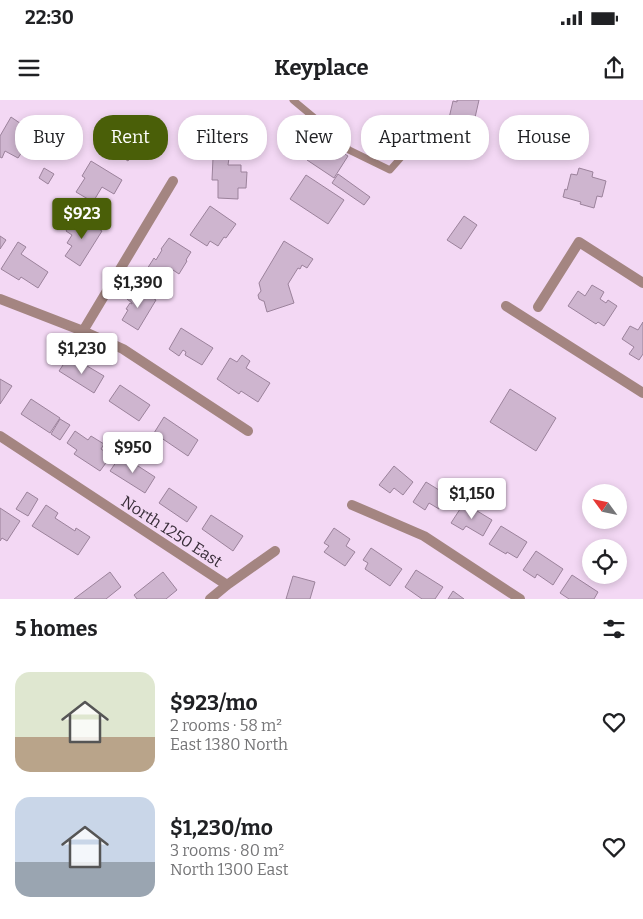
<!DOCTYPE html>
<html lang="en">
<head>
<meta charset="utf-8">
<style>
	:root { --surface:#fff; --page:#f6f6f6; --text:#202124; --muted:#757577; --accent:#4a5f08 }
	body { margin:0; font-family:Bitter,serif; background:var(--page); color:var(--text); height:100vh; display:flex; flex-direction:column; font-size:19px; white-space:nowrap }
	* { box-sizing:border-box; margin:0 }
	p { font-size:16px; color:var(--muted) }
	.icon { flex:none; width:28px; height:28px; fill:none; stroke:currentColor; stroke-width:2; stroke-linecap:round; stroke-linejoin:round }
	.map { position:relative; height:499px; overflow:hidden }
	.panel { display:flex; flex-direction:column; background:var(--surface); flex:1 }
	.panel>* { flex:none }
	.banner { position:absolute; left:15px; top:15px; width:614px; height:45px; display:flex; gap:10px }
	.needle { width:32px; rotate:303deg }
	.controls { position:absolute; left:582px; top:384px; display:grid; gap:10px }
	.controls a { display:grid; place-items:center; width:45px; height:45px; border-radius:50%; background:var(--surface); box-shadow:0 2px 8px #0003; font-size:25px }
	.price { position:absolute; translate:-50% -42px; padding:0 11px; border-radius:5px; background:#fff; color:#222; font-size:16px; line-height:32px; filter:drop-shadow(0 1px 2px #0008) }
	.price::after { content:''; position:absolute; left:50%; top:30px; width:15px; height:11px; margin-left:-8px; background:inherit; clip-path:polygon(0 0,100% 0,50% 100%) }
	.price.selected { background:var(--accent); color:#fff }
	ul { padding:0; list-style:none }
	li { display:flex; align-items:center; gap:15px; height:125px; padding:0 15px }
	li span { display:grid; place-items:center; flex:none; width:140px; height:100px; border-radius:15px; color:#555 }
	li>.icon { margin-inline-start:auto }
	span .icon { width:60px; height:60px; fill:#fffc; stroke-width:1 }
	li b { font-size:21px }
	h2 { display:flex; justify-content:space-between; align-items:center; height:60px; padding:0 15px; font-size:21px }
	.tag { padding:0 18px; border-radius:20px; background:var(--surface); box-shadow:0 2px 8px #0003; font-size:18px; line-height:45px }
	.tag.selected { background:var(--accent); color:#fff }
	.status { display:flex; justify-content:space-between; align-items:center; height:35px; padding:0 25px; background:var(--surface); direction:ltr }
	.status svg { height:14px; fill:currentColor }
	header { display:flex; justify-content:space-between; align-items:center; height:65px; padding:0 15px; background:var(--surface); font-size:22px; font-weight:700 }
	.map>svg:first-child { display:block }
	.building { fill:#ceb5cf; stroke:#9b829b }
	.lines { fill:none; stroke-linecap:round; stroke-linejoin:round }
	.service { stroke:#a48581; stroke-width:7 }
	.minor { stroke:#a48581; stroke-width:10 }
	.labels { text-anchor:middle; stroke-width:4; stroke-linejoin:round; paint-order:stroke }
	.street-label { font-size:16px; fill:#372c37; stroke:#f3d8f4 }
</style>
</head>
<body>
<div class="status"><b>22:30</b><svg viewBox="0 0 49 12"><path d="M0 12V9h3v3zM5 12V6h3v6zM10 12V3h3v9zM15 12V0h3v12zM26 1h20v11H26zM47 4h2v5h-2z"/></svg></div>
<header><svg class="icon" aria-label="menu" viewBox="0 0 24 24"><path d="M4 6h16M4 12h16M4 18h16"/></svg>Keyplace<svg class="icon" aria-label="share" viewBox="0 0 24 24"><path d="M12 15V3M7 8l5-5 5 5M5 13v7h14v-7"/></svg></header>
<div class="map">
<svg width="643" height="499" viewBox="0 0 643 499">
	<rect width="100%" height="100%" fill="#f3d8f4"/>
	<path class="building" d="M457,0H479L474,22L466,21L463,34L446,31L453,1L457,2Z
		M11,17L33,32L29,39L34,42L28,52L24,49L18,58L5,51L2,58L0,57V36Z
		M128,17L146,29L133,47L136,49L128,61L108,48Z
		M61,34L76,43L72,49L57,40Z
		M320,39L348,56L334,78L307,60Z
		M213,58H229L228,65H241V72H247L246,88H238V99L218,98V80H212Z
		M91,61L122,80L114,94L102,87L93,102L76,92L85,78L82,76Z
		M44,68L54,74L48,84L39,78Z
		M579,68L593,72L592,77L606,81L602,97L597,96L594,108L580,104L581,102L563,97L565,89L567,90L571,74L577,75Z
		M338,74L370,97L364,105L332,83Z
		M306,75L344,100L328,124L290,99Z
		M210,106L236,124L226,138L224,137L218,146L210,141L207,146L190,135Z
		M86,115L93,119L90,124L102,131L80,166L65,156L72,146L67,143L72,135L66,131L73,120L80,124Z
		M464,116L477,125L461,149L447,140Z
		M0,136L6,140L0,149Z
		M169,138L191,152L186,160L187,161L179,174L173,170L167,179L171,182L167,189L148,177L151,172L147,169L154,158L156,160L162,150L161,149Z
		M284,141L313,159L307,168L302,165L300,169L298,168L288,184L294,203L267,212L264,201H263L259,199L258,195L261,191L259,183Z
		M18,142L26,147L21,154L48,172L38,188L21,177L19,180L1,169Z
		M592,185L604,192L600,199L606,203L608,200L617,206L604,226L598,222L596,224L568,206L578,191L585,196Z
		M136,188L156,200L138,230L122,220L128,210L126,209L130,203L132,204V203L127,199L130,195L131,196Z
		M643,222V254L639,260L629,254L634,247L622,239L630,226L638,230Z
		M181,228L213,248L202,265L185,255L186,252L183,250L179,256L169,249Z
		M242,255L250,261L246,268L270,283L258,302L241,291L239,294L217,279L230,258L237,262Z
		M67,259L80,267L82,263L104,276L94,293L59,271Z
		M0,279L12,286L0,304Z
		M120,285L150,305L139,321L109,301Z
		M510,289L556,318L536,351L490,322Z
		M31,299L60,318L50,333L21,314Z
		M164,317L198,340L188,356L154,333Z
		M60,319L70,325L60,340L51,334Z
		M75,331L88,340L91,336L104,344L101,349L111,356L100,371L74,354L77,350L67,343Z
		M121,355L155,377L145,393L110,371Z
		M394,366L413,382L403,395L394,388L390,393L379,385Z
		M426,382L447,395L439,409L429,403L425,410L413,402Z
		M169,388L197,407L187,422L159,403Z
		M27,392L38,399L28,416L16,409Z
		M464,403L492,420L483,436L466,426L463,430L451,423Z
		M46,405L58,413L55,418L75,431L76,428L90,437L78,455L32,426Z
		M0,408L20,421L7,441L2,438L0,441Z
		M211,415L243,436L233,451L202,429Z
		M501,426L527,442L517,458L507,452L506,454L489,444Z
		M334,428L350,439L346,446L355,452L345,466L324,452L329,446L324,443Z
		M371,448L402,469L390,486L365,469L368,463L363,460Z
		M536,451L563,469L553,485L537,474L535,478L523,470Z
		M416,470L443,487L435,499H422L405,487Z
		M110,472L121,487L106,499H74Z
		M163,472L177,490L166,499H137L134,495Z
		M572,475L598,492L594,499H569L560,493Z
		M293,476L315,482L310,499H286Z
		M453,491L464,499H448Z"/>
	<g class="lines">
		<path class="service" d="M293,0L329,30L349,50L390,70L420,36"/>
		<path class="minor" d="M0,199L83,231L123,249L248,331
			M506,206L643,293
			M538,207L579,142L643,183
			M83,231L173,81
			M0,336L227,485
			M352,405L424,436L520,499
			M210,499L227,485L275,451"/>
	</g>
	<g class="labels">
		<g class="street-label">
			<text transform="translate(172 431) rotate(33)" y="6">North 1250 East</text>
		</g>
	</g>
</svg>
<div class="controls">
<a><svg class="needle" viewBox="-14 -14 28 28"><path d="M0-13l5 13h-10z" fill="#e53935"/><path d="M0 13l5-13h-10z" fill="#757577"/></svg></a>
<a><svg class="icon" aria-label="locate" viewBox="0 0 24 24"><circle cx="12" cy="12" r="6"/><path d="M12 2v4M12 18v4M2 12h4M18 12h4"/></svg></a>
</div>
<b class="price selected" style="left:82px;top:140px">$923</b>
<b class="price" style="left:138px;top:209px">$1,390</b>
<b class="price" style="left:82px;top:275px">$1,230</b>
<b class="price" style="left:133px;top:374px">$950</b>
<b class="price" style="left:472px;top:420px">$1,150</b>
<div class="banner">
<a class="tag">Buy</a>
<a class="tag selected">Rent</a>
<a class="tag">Filters</a>
<a class="tag">New</a>
<a class="tag">Apartment</a>
<a class="tag">House</a>
</div>
</div>
<section class="panel">
<h2>5 homes<svg class="icon" aria-label="filters" viewBox="0 0 24 24"><path d="M4 7h16M4 17h16"/><circle cx="9" cy="7" r="2"/><circle cx="15" cy="17" r="2"/></svg></h2>
<ul>
<li><span style="background:linear-gradient(#dfe7d0 65%,#b9a48a 0)"><svg class="icon" aria-label="home" viewBox="0 0 24 24"><path d="M3 11l9-7 9 7M6 9v11h12V9"/></svg></span><div><b>$923/mo</b><p>2 rooms · 58 m²</p><p>East 1380 North</p></div><svg class="icon" aria-label="heart" viewBox="0 0 24 24"><path d="M12 20l-8-8c-3-5 5-10 8-4 3-6 11-1 8 4z"/></svg></li>
<li><span style="background:linear-gradient(#c9d6e8 65%,#9aa5b1 0)"><svg class="icon" aria-label="home" viewBox="0 0 24 24"><path d="M3 11l9-7 9 7M6 9v11h12V9"/></svg></span><div><b>$1,230/mo</b><p>3 rooms · 80 m²</p><p>North 1300 East</p></div><svg class="icon" aria-label="heart" viewBox="0 0 24 24"><path d="M12 20l-8-8c-3-5 5-10 8-4 3-6 11-1 8 4z"/></svg></li>
</ul>
</section>
</body>
</html>
